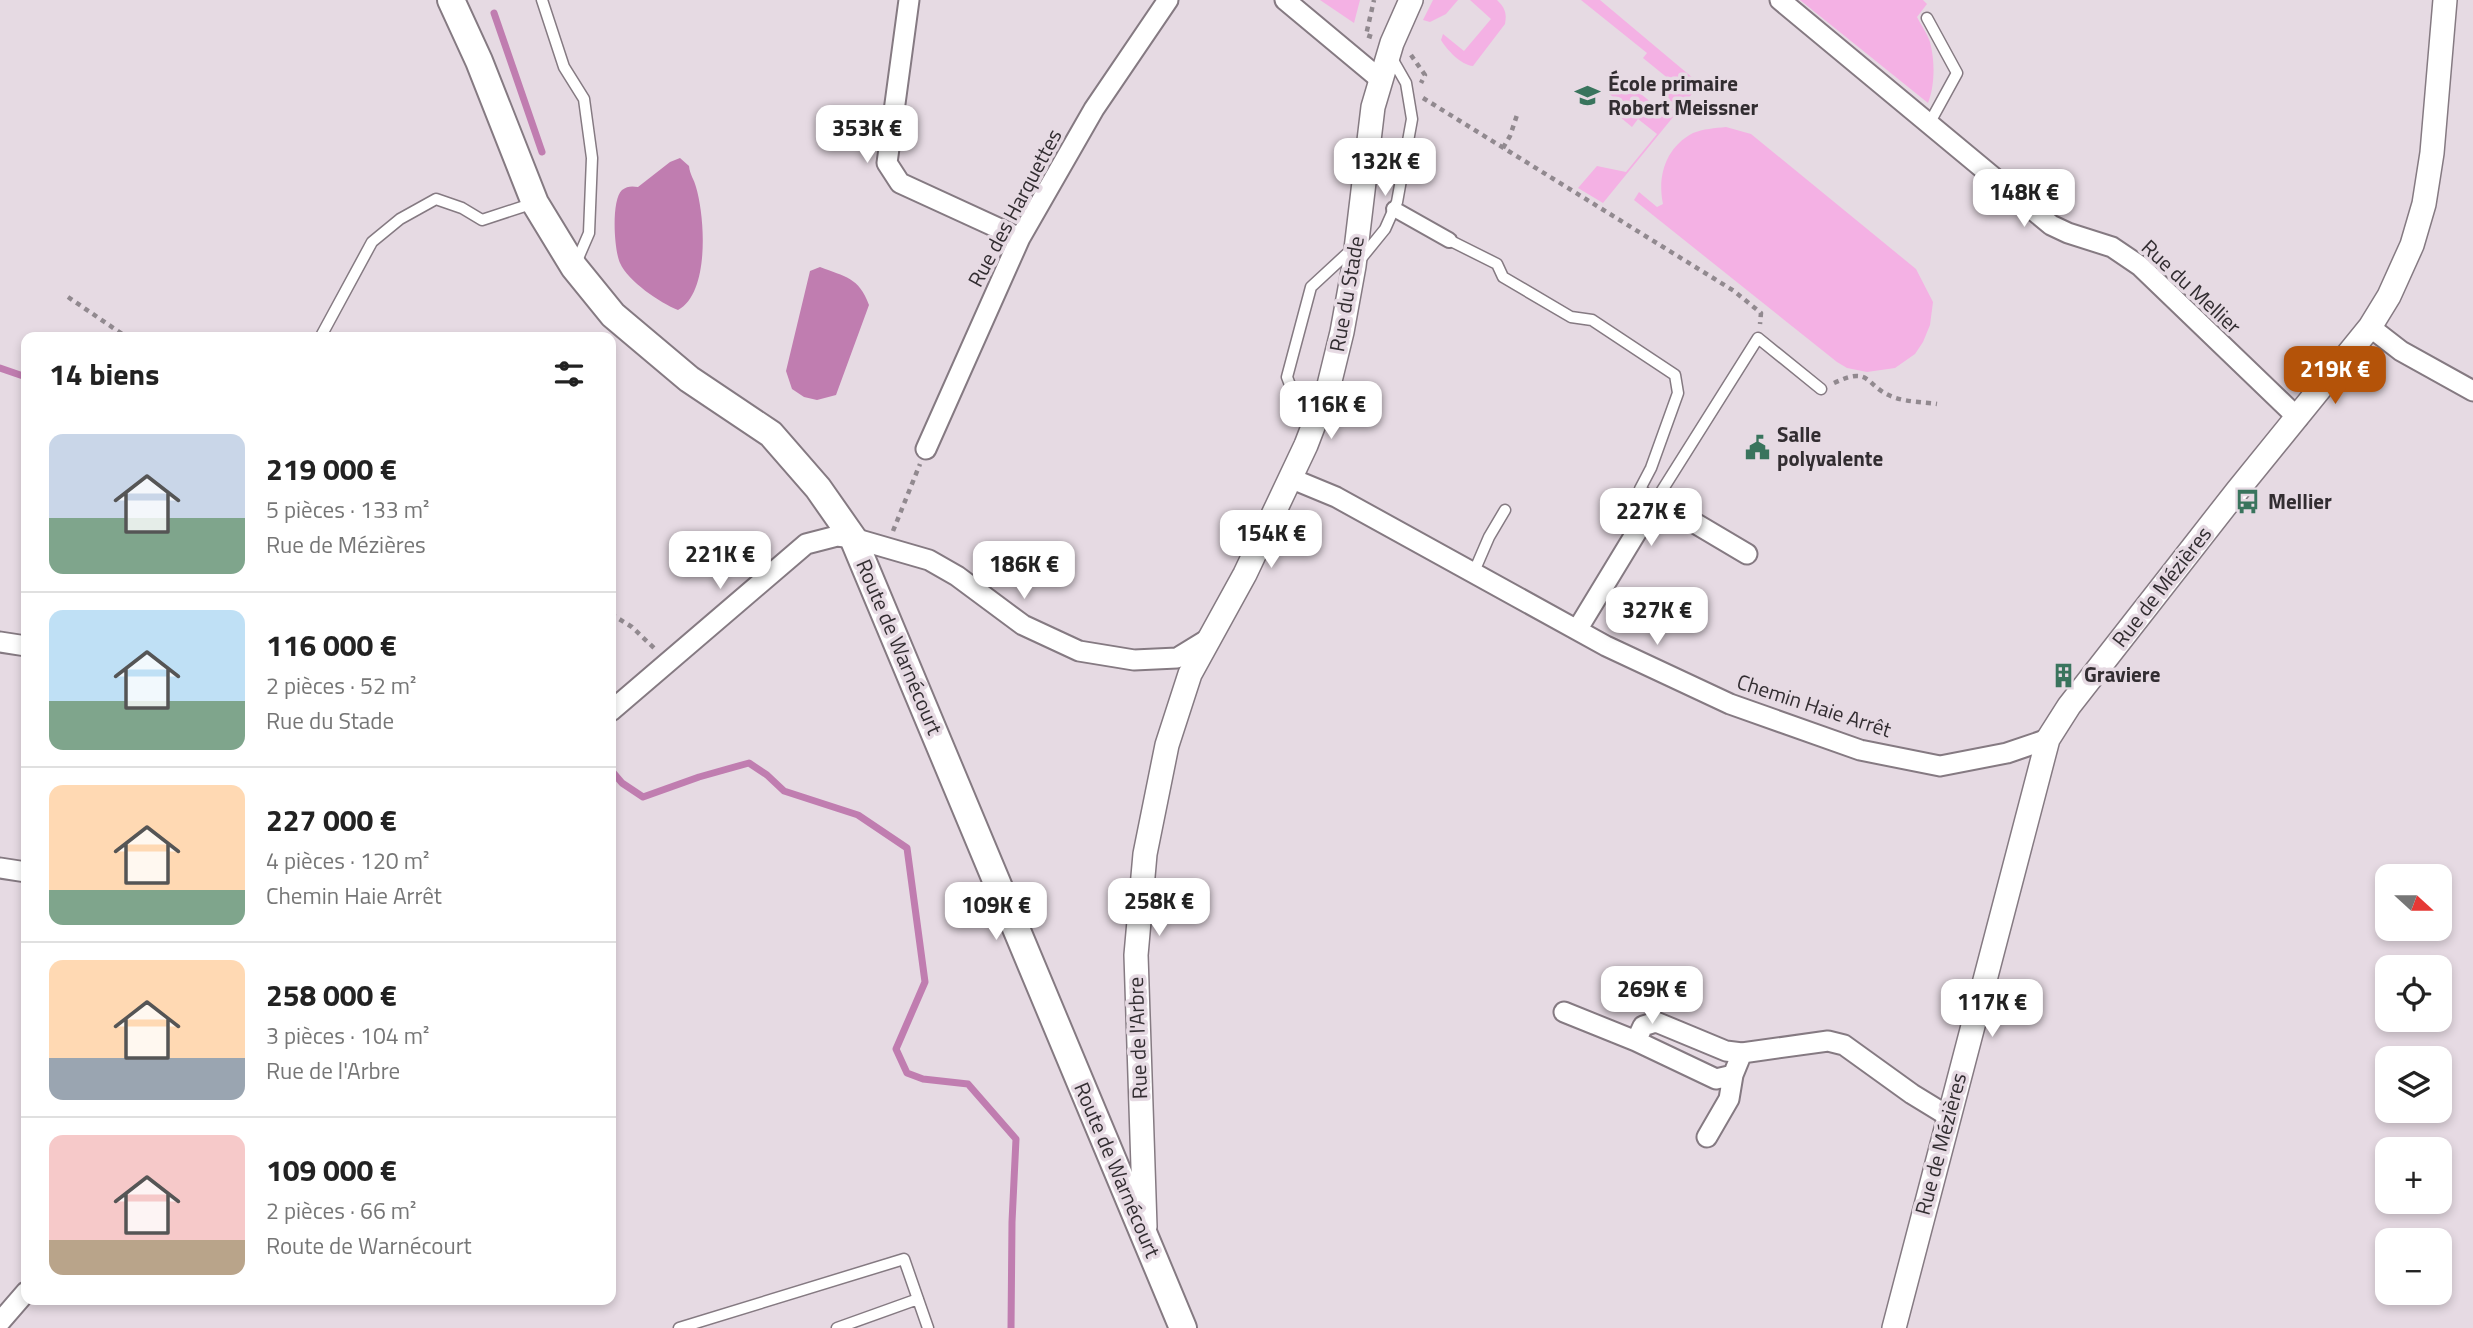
<!DOCTYPE html>
<html lang="fr">
<head>
<meta charset="utf-8">
<style>
	:root { --surface:#fff; --page:#f2f2f2; --text:#222; --muted:#767676; --line:#e0e0e0; --accent:#b45309 }
	body { margin:0; font-family:"Titillium Web",sans-serif; background:var(--page); color:var(--text); height:100vh; display:flex; flex-direction:column; font-size:26px; white-space:nowrap }
	* { box-sizing:border-box; margin:0 }
	p { font-size:23px; color:var(--muted) }
	.icon { flex:none; width:38px; height:38px; fill:none; stroke:currentColor; stroke-width:2; stroke-linecap:round; stroke-linejoin:round }
	.map { position:relative; flex:1; overflow:hidden }
	.side { position:absolute; left:21px; top:332px; width:595px; height:973px; display:flex; flex-direction:column; background:var(--surface); border-radius:14px; box-shadow:0 4px 10px #0003 }
	.side>* { flex:none }
	.needle { width:46px; rotate:111deg }
	.fabs { position:absolute; left:2375px; top:864px; display:grid; gap:14px }
	.fabs a { display:grid; place-items:center; width:77px; height:77px; border-radius:14px; background:var(--surface); box-shadow:0 4px 10px #0003; font-size:35px }
	.price { position:absolute; translate:-50% -60px; padding:0 16px; border-radius:14px; background:#fff; color:#222; font-size:23px; line-height:46px; filter:drop-shadow(0 2px 4px #0008) }
	.price::after { content:''; position:absolute; left:50%; top:42px; width:21px; height:16px; margin-left:-10px; background:inherit; clip-path:polygon(0 0,100% 0,50% 100%) }
	.price.current { background:var(--accent); color:#fff }
	ul { padding:0; list-style:none }
	li { display:flex; align-items:center; gap:21px; height:175px; padding:0 28px }
	li+li { border-top:2px solid var(--line) }
	li span { display:grid; place-items:center; flex:none; width:196px; height:140px; border-radius:14px; color:#555 }
	li>.icon { margin-inline-start:auto }
	span .icon { width:84px; height:84px; fill:#fffc; stroke-width:1 }
	li b { font-size:30px }
	h2 { display:flex; justify-content:space-between; align-items:center; height:84px; padding:0 28px; font-size:30px }
	.map>svg:first-child { display:block }
	.green { fill:#f4b1e4 }
	.water { fill:#c07db0 }
	.lines { fill:none; stroke-linecap:round; stroke-linejoin:round }
	.stream { stroke:#c07db0; stroke-width:7 }
	.service-casing { stroke:#857a82; stroke-width:13 }
	.pedestrian-casing { stroke:#857a82; stroke-width:18 }
	.minor-casing { stroke:#857a82; stroke-width:23 }
	.tertiary-casing { stroke:#857a82; stroke-width:26 }
	.secondary-casing { stroke:#857a82; stroke-width:30 }
	.path { stroke:#91898f; stroke-width:4.5; stroke-dasharray:5 5; stroke-linecap:butt }
	.service { stroke:#fff; stroke-width:10 }
	.pedestrian { stroke:#fff; stroke-width:14 }
	.minor { stroke:#fff; stroke-width:19 }
	.tertiary { stroke:#fff; stroke-width:23 }
	.secondary { stroke:#fff; stroke-width:26 }
	.labels { text-anchor:middle; stroke-width:7; stroke-linejoin:round; paint-order:stroke }
	.poi-label { font-size:21px; font-weight:bold; fill:#322d31; stroke:#e6dae3; text-anchor:start }
	.street-label { font-size:21px; fill:#322d31; stroke:#e6dae3 }
</style>
</head>
<body>
<div class="map">
<svg width="2473" height="1328" viewBox="0 0 2473 1328">
	<rect width="100%" height="100%" fill="#e6dae3"/>
	<path class="green" d="M1320,0H1360L1354,23Z
		M1433,0H1458L1446,14L1430,22L1423,20Z
		M1470,0H1497C1505,8 1507,13 1505,24L1473,66C1461,65 1447,50 1441,40L1443,34L1464,51L1491,19Z
		M1581,0H1600L1700,84L1603,203L1578,188L1597,166L1626,172L1657,134L1638,119L1632,127L1614,112L1621,103L1608,93L1621,78L1657,107L1675,84L1643,58L1647,53Z
		M1800,0H1923L1927,4L1917,17C1921,25 1927,33 1930,42C1935,61 1935,85 1928,103Z
		M1726,127L1751,134L1916,269L1933,302L1930,325L1923,342L1915,354L1895,368L1867,372L1847,368L1837,362L1634,200L1639,192L1657,207L1663,204C1657,176 1666,147 1693,133C1703,129 1715,128 1726,127Z"/>
	<path class="water" d="M680,158L689,166C690,175 694,179 696,187C705,217 710,293 678,310C660,303 628,281 620,263C614,250 611,200 622,190C627,186 632,186 638,187L670,162Z
		M820,267C845,277 859,277 869,305L836,395L817,400L804,397L792,389L786,371L810,271Z"/>
	<g class="lines">
		<path class="stream" d="M494,13L542,152
			M0,368L26,377
			M611,770L622,783L643,797L699,777L749,763L767,775L784,791L858,815L907,848L925,982L896,1049L907,1073L923,1079L968,1084L1016,1139L1012,1222L1011,1328"/>
		<defs>
			<path id="service" d="M542,0L564,67L584,99L592,158L589,233L576,263
				M1927,18L1957,73L1929,124
				M1449,240L1497,264L1503,277L1571,317L1592,320L1675,375L1678,393L1651,468L1640,489L1656,500L1758,338L1821,389
				M1359,261L1385,229L1397,202L1412,119L1406,83L1390,55
				M320,338L372,242L400,219L436,199L462,208L482,220L534,203
				M1316,418L1300,411L1287,377L1311,287L1351,250
				M1473,574L1489,537L1505,510
				M679,1328L904,1259L928,1328
				M837,1328L918,1299"/>
			<path id="pedestrian" d="M1394,209L1449,240"/>
			<path id="minor" d="M909,0L887,163L900,183L1020,238
				M1285,0L1381,80
				M1780,0L2051,225L2068,233L2112,247L2140,266L2298,418
				M2370,327L2401,351L2473,391
				M926,449L1020,238L1094,109L1168,0
				M1290,478L1336,497L1606,646L1730,704L1860,750L1940,766L2007,753L2048,739
				M1577,630L1656,500L1747,554
				M0,642L26,646
				M611,711L806,544L837,536L853,538L929,560L957,576L1023,625L1079,651L1134,660L1177,658L1208,639
				M0,868L26,872
				M1564,1012L1636,1041L1716,1079L1733,1075L1742,1053
				M1636,1041L1643,1026L1656,1022L1726,1051L1742,1053L1828,1041L1844,1045L1912,1094L1948,1116
				M1707,1137L1729,1099L1733,1075
				M0,1322L26,1292"/>
			<path id="tertiary" d="M1145,1227L1136,955L1145,854L1167,745L1190,674L1245,574L1306,445L1329,385L1342,332L1354,266L1373,107L1392,43L1411,0
				M1894,1328L2048,739L2069,706L2237,491L2370,327L2389,296L2412,245L2424,204L2432,153L2445,0"/>
			<path id="secondary" d="M451,0L479,61L535,203L574,267L613,315L689,379L771,434L818,488L853,538L1183,1328"/>
		</defs>
		<use href="#service" class="service-casing"/>
		<use href="#pedestrian" class="pedestrian-casing"/>
		<use href="#minor" class="minor-casing"/>
		<use href="#tertiary" class="tertiary-casing"/>
		<use href="#secondary" class="secondary-casing"/>
		<path class="path" d="M1372,37L1366,35L1374,0
			M1411,55L1425,75L1421,83
			M1423,98L1734,291L1761,313L1760,324
			M1503,148L1510,136L1517,115
			M68,297L128,338
			M1834,383C1872,365 1864,386 1893,397C1906,402 1924,402 1937,404
			M893,531L920,464
			M611,614L632,627L655,649"/>
		<use href="#service" class="service"/>
		<use href="#pedestrian" class="pedestrian"/>
		<use href="#minor" class="minor"/>
		<use href="#tertiary" class="tertiary"/>
		<use href="#secondary" class="secondary"/>
	</g>
	<defs>
		<symbol id="school-bare" viewBox="-9 -9 18 18"><path d="M0-5L7-2L0 1L-7-2ZM-4 1L0 2.5L4 1V4Q0 6-4 4Z" fill="#39745d" stroke="#e6dae3" stroke-width="2.5" paint-order="stroke"/></symbol>
		<symbol id="civic-bare" viewBox="-9 -9 18 18"><path d="M-.6-6.5H3V-4.5H.6V-3L4-1V1h2V6H-6V1h2V-1L-.6-3ZM-1.2 2.5V6h2.4V2.5Z" fill="#39745d" stroke="#e6dae3" stroke-width="2.5" paint-order="stroke"/></symbol>
		<symbol id="bus-bare" viewBox="-9 -9 18 18"><path d="M-5-6H5V4H4V6H2V4H-2V6H-4V4H-5ZM-3.5-4V0h7V-4ZM-3.5 1.2v1.5H-2V1.2ZM2 1.2v1.5H3.5V1.2Z" fill="#39745d" stroke="#e6dae3" stroke-width="2.5" paint-order="stroke"/></symbol>
		<symbol id="building-bare" viewBox="-9 -9 18 18"><path d="M-4-6H4V6H1V3H-1V6H-4ZM-2.5-4.3h1.7v1.8h-1.7ZM.8-4.3h1.7v1.8H.8ZM-2.5-1h1.7V.8h-1.7ZM.8-1h1.7V.8H.8Z" fill="#39745d" stroke="#e6dae3" stroke-width="2.5" paint-order="stroke"/></symbol>
	</defs>
	<g fill-rule="evenodd">
		<use href="#school-bare" x="1570" y="78" width="35" height="35"/>
		<use href="#civic-bare" x="1740" y="430" width="35" height="35"/>
		<use href="#bus-bare" x="2230" y="484" width="35" height="35"/>
		<use href="#building-bare" x="2046" y="658" width="35" height="35"/>
	</g>
	<g class="labels">
		<g class="poi-label">
			<text x="1608" y="91">École primaire<tspan x="1608" dy="24">Robert Meissner</tspan></text>
			<text x="1777" y="442">Salle<tspan x="1777" dy="24">polyvalente</tspan></text>
			<text x="2268" y="509">Mellier</text>
			<text x="2084" y="682">Graviere</text>
		</g>
		<g class="street-label">
			<text transform="translate(1015 208) rotate(-62)" y="7">Rue des Harquettes</text>
			<text transform="translate(2191 287) rotate(43)" y="7">Rue du Mellier</text>
			<text transform="translate(1347 294) rotate(-80)" y="7">Rue du Stade</text>
			<text transform="translate(2162 587) rotate(-52)" y="7">Rue de Mézières</text>
			<text transform="translate(899 647) rotate(67)" y="7">Route de Warnécourt</text>
			<text transform="translate(1814 706) rotate(18)" y="7">Chemin Haie Arrêt</text>
			<text transform="translate(1138 1038) rotate(-92)" y="7">Rue de l'Arbre</text>
			<text transform="translate(1941 1144) rotate(-75)" y="7">Rue de Mézières</text>
			<text transform="translate(1117 1170) rotate(67)" y="7">Route de Warnécourt</text>
		</g>
	</g>
</svg>
<div class="fabs">
<a><svg class="needle" viewBox="-14 -14 28 28"><path d="M0-13l5 13h-10z" fill="#e53935"/><path d="M0 13l5-13h-10z" fill="#767676"/></svg></a>
<a><svg class="icon" aria-label="locate" viewBox="0 0 24 24"><circle cx="12" cy="12" r="6"/><path d="M12 2v4M12 18v4M2 12h4M18 12h4"/></svg></a>
<a><svg class="icon" aria-label="layers" viewBox="0 0 24 24"><path d="M12 4l9 5-9 5-9-5zM3 14l9 5 9-5"/></svg></a>
<a>+</a>
<a>−</a>
</div>
<b class="price" style="left:867px;top:165px">353K €</b>
<b class="price" style="left:1385px;top:198px">132K €</b>
<b class="price" style="left:2024px;top:229px">148K €</b>
<b class="price current" style="left:2335px;top:406px">219K €</b>
<b class="price" style="left:1331px;top:441px">116K €</b>
<b class="price" style="left:1651px;top:548px">227K €</b>
<b class="price" style="left:1271px;top:570px">154K €</b>
<b class="price" style="left:720px;top:591px">221K €</b>
<b class="price" style="left:1024px;top:601px">186K €</b>
<b class="price" style="left:1657px;top:647px">327K €</b>
<b class="price" style="left:1159px;top:938px">258K €</b>
<b class="price" style="left:996px;top:942px">109K €</b>
<b class="price" style="left:1652px;top:1026px">269K €</b>
<b class="price" style="left:1992px;top:1039px">117K €</b>
<section class="side">
<h2>14 biens<svg class="icon" aria-label="filters" viewBox="0 0 24 24"><path d="M4 7h16M4 17h16"/><circle cx="9" cy="7" r="2"/><circle cx="15" cy="17" r="2"/></svg></h2>
<ul>
<li><span style="background:linear-gradient(#c9d6e8 60%,#7fa58c 0)"><svg class="icon" aria-label="home" viewBox="0 0 24 24"><path d="M3 11l9-7 9 7M6 9v11h12V9"/></svg></span><div><b>219 000 €</b><p>5 pièces · 133 m²</p><p>Rue de Mézières</p></div></li>
<li><span style="background:linear-gradient(#bfe0f5 65%,#7fa58c 0)"><svg class="icon" aria-label="home" viewBox="0 0 24 24"><path d="M3 11l9-7 9 7M6 9v11h12V9"/></svg></span><div><b>116 000 €</b><p>2 pièces · 52 m²</p><p>Rue du Stade</p></div></li>
<li><span style="background:linear-gradient(#ffd9b3 75%,#7fa58c 0)"><svg class="icon" aria-label="home" viewBox="0 0 24 24"><path d="M3 11l9-7 9 7M6 9v11h12V9"/></svg></span><div><b>227 000 €</b><p>4 pièces · 120 m²</p><p>Chemin Haie Arrêt</p></div></li>
<li><span style="background:linear-gradient(#ffd9b3 70%,#9aa5b1 0)"><svg class="icon" aria-label="home" viewBox="0 0 24 24"><path d="M3 11l9-7 9 7M6 9v11h12V9"/></svg></span><div><b>258 000 €</b><p>3 pièces · 104 m²</p><p>Rue de l'Arbre</p></div></li>
<li><span style="background:linear-gradient(#f6c9c9 75%,#b9a48a 0)"><svg class="icon" aria-label="home" viewBox="0 0 24 24"><path d="M3 11l9-7 9 7M6 9v11h12V9"/></svg></span><div><b>109 000 €</b><p>2 pièces · 66 m²</p><p>Route de Warnécourt</p></div></li>
</ul>
</section>
</div>
</body>
</html>
